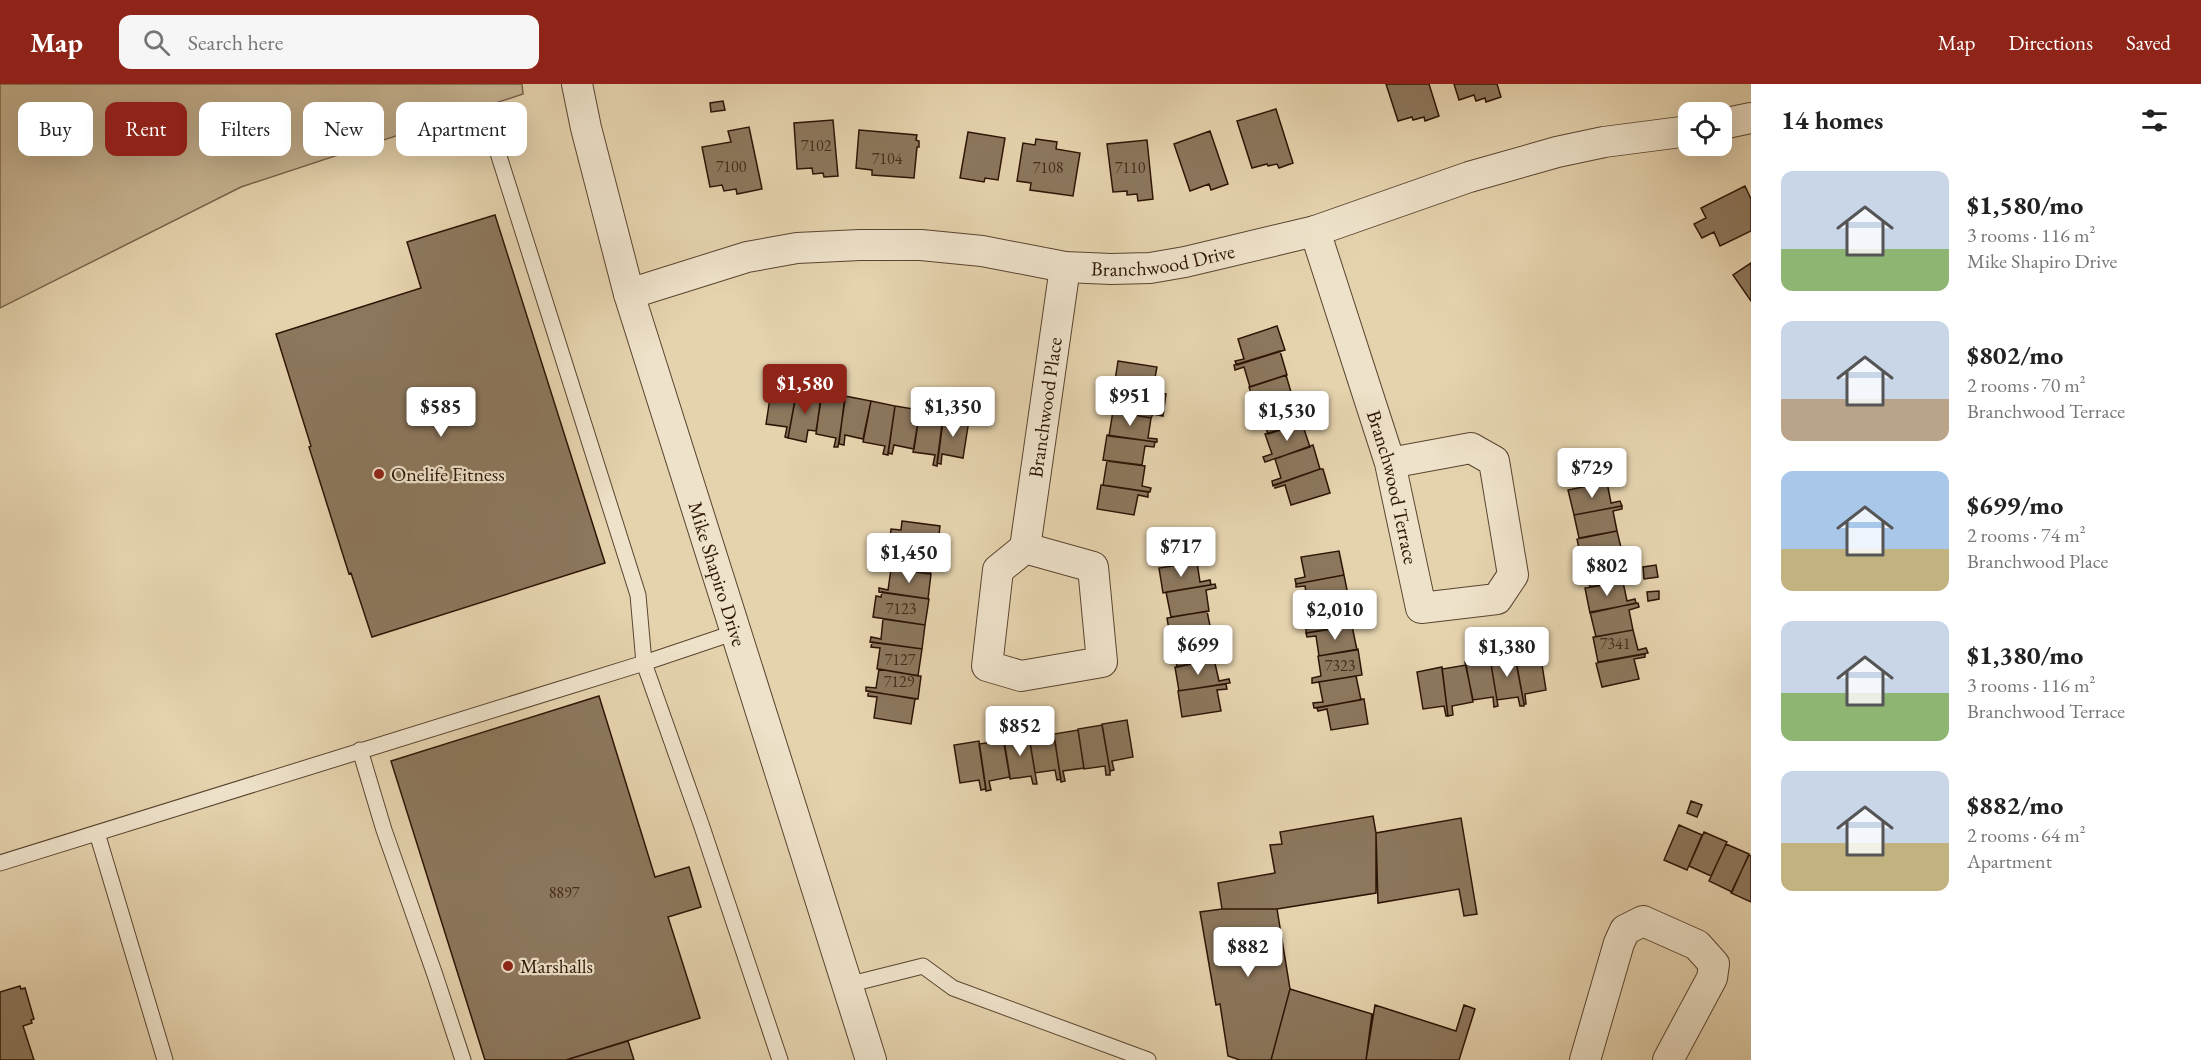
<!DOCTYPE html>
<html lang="en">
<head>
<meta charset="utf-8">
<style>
	:root { --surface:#fff; --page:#f6f6f6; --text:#222; --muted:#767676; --accent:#8f2418 }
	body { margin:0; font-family:"EB Garamond",serif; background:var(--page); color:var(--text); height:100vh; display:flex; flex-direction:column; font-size:22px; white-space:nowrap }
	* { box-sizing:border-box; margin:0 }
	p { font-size:20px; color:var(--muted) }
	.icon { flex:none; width:33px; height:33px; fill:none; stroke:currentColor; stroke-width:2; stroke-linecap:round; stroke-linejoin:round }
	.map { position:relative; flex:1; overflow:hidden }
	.details { display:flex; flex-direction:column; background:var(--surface); width:450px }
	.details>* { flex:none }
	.top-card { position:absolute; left:18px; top:18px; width:570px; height:54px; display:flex; gap:12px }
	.buttons { position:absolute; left:1678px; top:18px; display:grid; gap:12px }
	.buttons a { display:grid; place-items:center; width:54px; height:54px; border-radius:12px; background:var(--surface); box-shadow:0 6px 24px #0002; font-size:30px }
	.price { position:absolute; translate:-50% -51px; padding:0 14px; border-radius:6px; background:#fff; color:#222; font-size:20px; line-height:39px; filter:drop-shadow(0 2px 3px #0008) }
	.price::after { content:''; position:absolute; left:50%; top:36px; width:18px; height:14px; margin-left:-9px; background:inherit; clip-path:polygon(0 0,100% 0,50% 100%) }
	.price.active { background:var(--accent); color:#fff }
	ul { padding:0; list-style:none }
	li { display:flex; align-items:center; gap:18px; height:150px; padding:0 30px }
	li span { display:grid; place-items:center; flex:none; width:168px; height:120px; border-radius:12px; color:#555 }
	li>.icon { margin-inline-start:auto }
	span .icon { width:72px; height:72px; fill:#fffc; stroke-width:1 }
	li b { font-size:26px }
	h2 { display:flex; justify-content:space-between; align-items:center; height:72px; padding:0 30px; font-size:26px }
	.tag { padding:0 21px; border-radius:12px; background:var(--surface); box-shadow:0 6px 24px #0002; font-size:21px; line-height:54px }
	.tag.active { background:var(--accent); color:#fff }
	header { display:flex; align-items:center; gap:36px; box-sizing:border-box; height:84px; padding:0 30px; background:var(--accent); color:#fff }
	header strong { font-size:28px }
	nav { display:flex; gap:33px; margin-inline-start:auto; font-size:21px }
	.search { width:420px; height:54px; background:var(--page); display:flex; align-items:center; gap:15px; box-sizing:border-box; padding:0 21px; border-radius:12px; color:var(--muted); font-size:22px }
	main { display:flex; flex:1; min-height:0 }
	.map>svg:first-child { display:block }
	.green { fill:#c6b391; stroke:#79644b; stroke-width:1.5 }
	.building { fill:#8c775d; stroke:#2c1405; stroke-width:1.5 }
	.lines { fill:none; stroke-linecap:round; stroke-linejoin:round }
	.service-casing { stroke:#5a442f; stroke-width:17 }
	.minor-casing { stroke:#5a442f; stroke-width:32 }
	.service { stroke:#eee2ca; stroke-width:15 }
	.minor { stroke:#eee2ca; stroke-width:30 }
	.poi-dot { fill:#8f2418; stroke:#eee2ca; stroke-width:2 }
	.labels { text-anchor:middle; stroke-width:4.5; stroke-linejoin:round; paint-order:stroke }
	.number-label { font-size:16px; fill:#442d1b }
	.street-label { font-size:20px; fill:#2c1405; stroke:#eee2ca }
	.poi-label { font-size:20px; fill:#2c1405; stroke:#eee2ca; text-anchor:start }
</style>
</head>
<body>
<header>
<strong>Map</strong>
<div class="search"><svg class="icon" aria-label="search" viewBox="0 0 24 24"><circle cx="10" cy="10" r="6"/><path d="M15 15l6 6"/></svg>Search here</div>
<nav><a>Map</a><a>Directions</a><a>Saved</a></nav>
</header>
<main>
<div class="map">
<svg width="1751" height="976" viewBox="0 0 1751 976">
	<rect width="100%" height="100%" fill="#e5d3ae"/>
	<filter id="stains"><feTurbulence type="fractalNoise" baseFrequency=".00333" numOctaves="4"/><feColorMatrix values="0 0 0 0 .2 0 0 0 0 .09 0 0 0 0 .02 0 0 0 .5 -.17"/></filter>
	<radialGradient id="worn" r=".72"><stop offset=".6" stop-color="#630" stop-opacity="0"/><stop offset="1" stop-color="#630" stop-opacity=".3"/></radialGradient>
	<path class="green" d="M0,0H522L523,10L241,103L0,224Z"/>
	<path class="building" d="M1386,0H1429L1439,32L1425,37L1424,33L1413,36L1412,33L1398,37Z
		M1454,0H1497L1501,13L1486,18L1485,14L1476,17L1474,11L1459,16Z
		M723,17L725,26L711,28L710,19Z
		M1276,25L1293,79L1279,84L1277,80L1268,82L1267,80L1252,84L1237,37Z
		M833,36L838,92L824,93L823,89L813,90L812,84L797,85L794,39Z
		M749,43L762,105L737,110L736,105L724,107L722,101L710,103L702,63L731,58L728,47Z
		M859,46L917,51L916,56L919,57V63H917L914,94L872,91V86L856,84Z
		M1210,47L1228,100L1211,106L1209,100L1190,107L1174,60Z
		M968,48L1005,54L998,96L985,94L984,98L960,94Z
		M1036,55L1057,58L1056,65L1080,69L1073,112L1030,106L1031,99L1017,97L1023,59L1035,61Z
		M1147,56L1153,115L1138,117L1137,110L1127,111V107L1113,108L1107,60Z
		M1745,102L1751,115V147L1720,162L1714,148L1702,154L1694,140L1706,134L1701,124Z
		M495,131L605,479L372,553L351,489L349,490L309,363L311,362L276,250L421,204L407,158Z
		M1751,179V217L1733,191Z
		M1277,242L1285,266L1237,281L1235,277L1244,275L1238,255Z
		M1280,267L1287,291L1250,303L1244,283L1235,286L1234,281Z
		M1118,277L1157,283L1153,304L1163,305L1162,309L1114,303Z
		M1286,291L1293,315L1248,330L1247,326L1256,324L1249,303Z
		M772,301L797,305L788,354L785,353L787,343L766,340Z
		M1116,303L1166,310L1163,332L1153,330L1151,334L1112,327Z
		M797,306L822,310L816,347L808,346L806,358L788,354Z
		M821,312L845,316L838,363H834L836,354L816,350Z
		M845,312L871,317L863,355L845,351L844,361L839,360Z
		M1297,314L1304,338L1302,339L1268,350L1261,330L1253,333L1251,329Z
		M871,317L895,322L888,371L883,370L885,362L863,358Z
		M895,322L920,326L914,365L894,361L892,370L888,369Z
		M920,326L944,330L937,382L933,381L935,371L913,368Z
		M1113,327L1151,334L1148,354L1157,355V358L1109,352Z
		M943,332L969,336L963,374L942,370L941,380L937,379Z
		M1302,339L1310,363L1265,378L1263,373L1272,370L1265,350Z
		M1107,351L1155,358L1154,363L1145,362L1142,381L1103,376Z
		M1313,361L1320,385L1273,402L1272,397L1281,394L1275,375Z
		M1107,377L1145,382L1142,402L1151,404L1150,408L1103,401Z
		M1320,385H1323L1330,409L1291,421L1285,401L1275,404L1274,401Z
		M1607,398L1611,419L1620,417L1622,422L1574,431L1568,406Z
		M1101,401L1148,408V413L1138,411L1134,431L1097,425Z
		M1622,422V425L1613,427L1617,447L1579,454L1574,431Z
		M902,437L940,442L937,467L898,462L899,457L890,455L891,445L901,446Z
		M1617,447L1622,468L1630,466L1632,471L1582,479L1577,455Z
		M896,462L934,466L930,490L892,485Z
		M1339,467L1344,491L1296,500L1295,495L1305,493L1301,473Z
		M1633,470L1634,474L1623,476L1628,496L1590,503L1584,479Z
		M1197,478L1200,498L1210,496L1211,501L1163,509L1159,484Z
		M1656,481L1658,493L1644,495L1643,483Z
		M891,485L931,490L928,515L879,508V504L888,506Z
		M1344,491L1349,516L1309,524L1305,502L1296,503V500Z
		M1623,498L1627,517L1635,515L1636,519L1590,529L1585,504Z
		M1215,500L1216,504L1206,506L1209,527L1171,533L1166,508Z
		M1659,507V515L1648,517L1647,508Z
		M882,508L929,515L925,541L873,533L876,512L881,513Z
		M1350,515L1355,541L1306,549V545L1316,543L1312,523Z
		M1638,519L1639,523L1629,526L1633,546L1596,553L1590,528Z
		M1207,527L1211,547L1221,546V550L1171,558L1167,534Z
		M883,535L925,541L922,565L870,558L871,553L881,555Z
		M1352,542L1357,566L1319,572L1316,552L1307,553L1306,549Z
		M1633,546L1638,566L1646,564L1648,569L1598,578L1593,553Z
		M1221,550L1222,554L1211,556L1214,575L1177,583L1173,558Z
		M872,558L922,565L918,592L877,585L880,564L871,563Z
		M1358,565L1362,591L1312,599V594L1321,592L1318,572Z
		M1540,568L1546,606L1525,610L1526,620H1524L1515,573Z
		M1645,570V573L1634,575L1639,595L1602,603L1596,579Z
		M1515,571L1524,620V622H1520L1518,613L1497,616L1490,574Z
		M1490,574L1498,622L1494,623L1493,613L1473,616L1465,578Z
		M1214,575L1219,597L1229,595L1230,599L1179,607L1175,583Z
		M1466,581L1473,618L1452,622L1453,631L1448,632L1442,585Z
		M1442,583L1448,632H1446L1444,622L1423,625L1417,588Z
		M879,585L921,592L918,615L866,607V603L876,604Z
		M1356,592L1361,616L1314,624L1313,619L1323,618L1319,598Z
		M1226,600L1227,605L1217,606L1221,627L1182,633L1178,607Z
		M868,607L915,615L911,640L874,634L877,613L868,612Z
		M599,612L655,793L689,783L701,823L668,833L700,934L566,976H485L391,677Z
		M1364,615L1368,640L1331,646L1327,625L1318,627L1317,624Z
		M1127,636L1133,673L1112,677L1114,686L1110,687L1102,640Z
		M1102,641L1110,687V691H1106L1105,682L1084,685L1078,645Z
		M1078,646L1084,684L1063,687L1065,697L1061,698L1054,650Z
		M1053,647L1061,695L1057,696L1055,686L1035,689L1029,652Z
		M1029,650V652L1037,700H1033L1031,692L1010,695L1003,654Z
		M1004,656L1010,693L989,697L991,706L986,707L979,660Z
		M979,657L986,705L981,706L979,696L960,699L954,661Z
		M1691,717L1702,721L1697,733L1687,729Z
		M1373,732L1376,749V809L1277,825H1222L1218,799L1275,789L1270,761L1282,760L1280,748Z
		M1461,734L1477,830L1464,832L1459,805L1378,819L1376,749Z
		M1679,741L1702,751L1687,786L1664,776Z
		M1704,748L1727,758L1711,792L1689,782Z
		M1726,760L1749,770L1732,808L1709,797Z
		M1749,771L1751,772V818L1731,809Z
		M1222,825H1277L1290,905L1271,976H1240L1228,972L1220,920L1216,921L1200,828Z
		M20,902L21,905L25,904L34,935L31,936L32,939L23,942L34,976H0V908Z
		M1290,905L1372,930L1366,976H1271Z
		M1375,921L1456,947L1464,921L1475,925L1459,976H1366Z
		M628,957L634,976H566Z"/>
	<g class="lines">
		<defs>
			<path id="service" d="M498,69L638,511L644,579L701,740L780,976
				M360,666L384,746L435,891L463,976
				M97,749L165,976
				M0,779L644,579L736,548
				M847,901L923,882L953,904L1148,976"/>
			<g id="minor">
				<path id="s1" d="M577,0L586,44L629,210L871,976"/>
				<path d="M1722,40L1751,34"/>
				<path id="s2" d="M1315,147L1390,379L1421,524L1497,515L1513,491L1494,377L1471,364L1390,379"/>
				<path id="s3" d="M629,210L747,173L797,164L860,161H921L982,167L1065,183L1111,185L1150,184L1185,178L1315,147L1469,93L1557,68L1604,58L1689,47"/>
				<path d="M1025,464L1093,483L1102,578L1021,592L987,582L998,486Z"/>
				<path id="s4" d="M1025,464L1065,183"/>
				<path d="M1585,976L1619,859L1625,846L1643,837L1697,861L1714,880L1712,894L1668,976"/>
			</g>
		</defs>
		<use href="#service" class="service-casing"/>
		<use href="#minor" class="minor-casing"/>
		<use href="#service" class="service"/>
		<use href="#minor" class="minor"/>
	</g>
	<g class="poi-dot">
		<circle cx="379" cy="390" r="6"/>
		<circle cx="508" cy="882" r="6"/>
	</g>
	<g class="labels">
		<g class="number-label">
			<text x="816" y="67">7102</text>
			<text x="887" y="80">7104</text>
			<text x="731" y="88">7100</text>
			<text x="1048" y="89">7108</text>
			<text x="1130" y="89">7110</text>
			<text x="901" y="530">7123</text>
			<text x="1615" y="565">7341</text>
			<text x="900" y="581">7127</text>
			<text x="1340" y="587">7323</text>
			<text x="899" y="603">7129</text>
			<text x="564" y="814">8897</text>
		</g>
		<g class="street-label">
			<text dy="7" stroke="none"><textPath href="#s3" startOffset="543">Branchwood Drive</textPath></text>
			<text dy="7" stroke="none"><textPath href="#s4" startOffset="142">Branchwood Place</textPath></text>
			<text dy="7" stroke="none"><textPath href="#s2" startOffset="268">Branchwood Terrace</textPath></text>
			<text dy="7" stroke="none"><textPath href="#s1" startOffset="510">Mike Shapiro Drive</textPath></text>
		</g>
		<g class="poi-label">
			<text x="391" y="397">Onelife Fitness</text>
			<text x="520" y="889">Marshalls</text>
		</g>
	</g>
	<rect width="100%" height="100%" filter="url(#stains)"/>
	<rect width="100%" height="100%" fill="url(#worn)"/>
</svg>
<div class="buttons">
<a><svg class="icon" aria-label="locate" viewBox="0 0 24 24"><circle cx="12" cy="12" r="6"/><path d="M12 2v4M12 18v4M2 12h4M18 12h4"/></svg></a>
</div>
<b class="price active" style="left:805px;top:331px">$1,580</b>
<b class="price" style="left:1130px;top:343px">$951</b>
<b class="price" style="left:441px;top:354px">$585</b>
<b class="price" style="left:953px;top:354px">$1,350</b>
<b class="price" style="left:1287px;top:358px">$1,530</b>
<b class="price" style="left:1592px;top:415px">$729</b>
<b class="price" style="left:1181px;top:494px">$717</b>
<b class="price" style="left:909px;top:500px">$1,450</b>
<b class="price" style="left:1607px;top:513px">$802</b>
<b class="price" style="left:1335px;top:557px">$2,010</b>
<b class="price" style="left:1198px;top:592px">$699</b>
<b class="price" style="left:1507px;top:594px">$1,380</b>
<b class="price" style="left:1020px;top:673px">$852</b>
<b class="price" style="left:1248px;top:894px">$882</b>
<div class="top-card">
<a class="tag">Buy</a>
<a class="tag active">Rent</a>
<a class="tag">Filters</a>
<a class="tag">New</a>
<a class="tag">Apartment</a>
</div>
</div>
<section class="details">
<h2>14 homes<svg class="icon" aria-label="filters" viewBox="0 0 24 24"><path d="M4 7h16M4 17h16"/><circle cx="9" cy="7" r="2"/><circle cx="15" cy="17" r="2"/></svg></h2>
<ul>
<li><span style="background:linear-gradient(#c9d6e8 65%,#8fb573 0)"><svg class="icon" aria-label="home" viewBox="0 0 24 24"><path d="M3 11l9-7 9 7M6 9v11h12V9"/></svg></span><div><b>$1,580/mo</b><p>3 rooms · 116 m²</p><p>Mike Shapiro Drive</p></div></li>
<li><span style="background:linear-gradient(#c9d6e8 65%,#b9a48a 0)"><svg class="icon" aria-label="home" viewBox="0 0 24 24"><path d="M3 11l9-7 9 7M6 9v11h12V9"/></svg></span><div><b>$802/mo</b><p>2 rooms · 70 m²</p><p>Branchwood Terrace</p></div></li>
<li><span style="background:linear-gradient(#a9c7e8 65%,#c2b280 0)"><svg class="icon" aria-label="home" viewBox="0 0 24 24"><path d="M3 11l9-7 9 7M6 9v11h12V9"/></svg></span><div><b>$699/mo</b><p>2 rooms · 74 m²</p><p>Branchwood Place</p></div></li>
<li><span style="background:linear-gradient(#c9d6e8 60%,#8fb573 0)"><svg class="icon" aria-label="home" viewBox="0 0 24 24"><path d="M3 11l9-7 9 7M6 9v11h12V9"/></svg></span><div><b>$1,380/mo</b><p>3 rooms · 116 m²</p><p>Branchwood Terrace</p></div></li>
<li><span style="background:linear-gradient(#c9d6e8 60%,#c2b280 0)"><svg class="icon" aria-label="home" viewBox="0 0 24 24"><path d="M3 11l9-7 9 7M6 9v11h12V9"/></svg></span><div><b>$882/mo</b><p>2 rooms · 64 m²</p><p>Apartment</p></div></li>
</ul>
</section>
</main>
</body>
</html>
